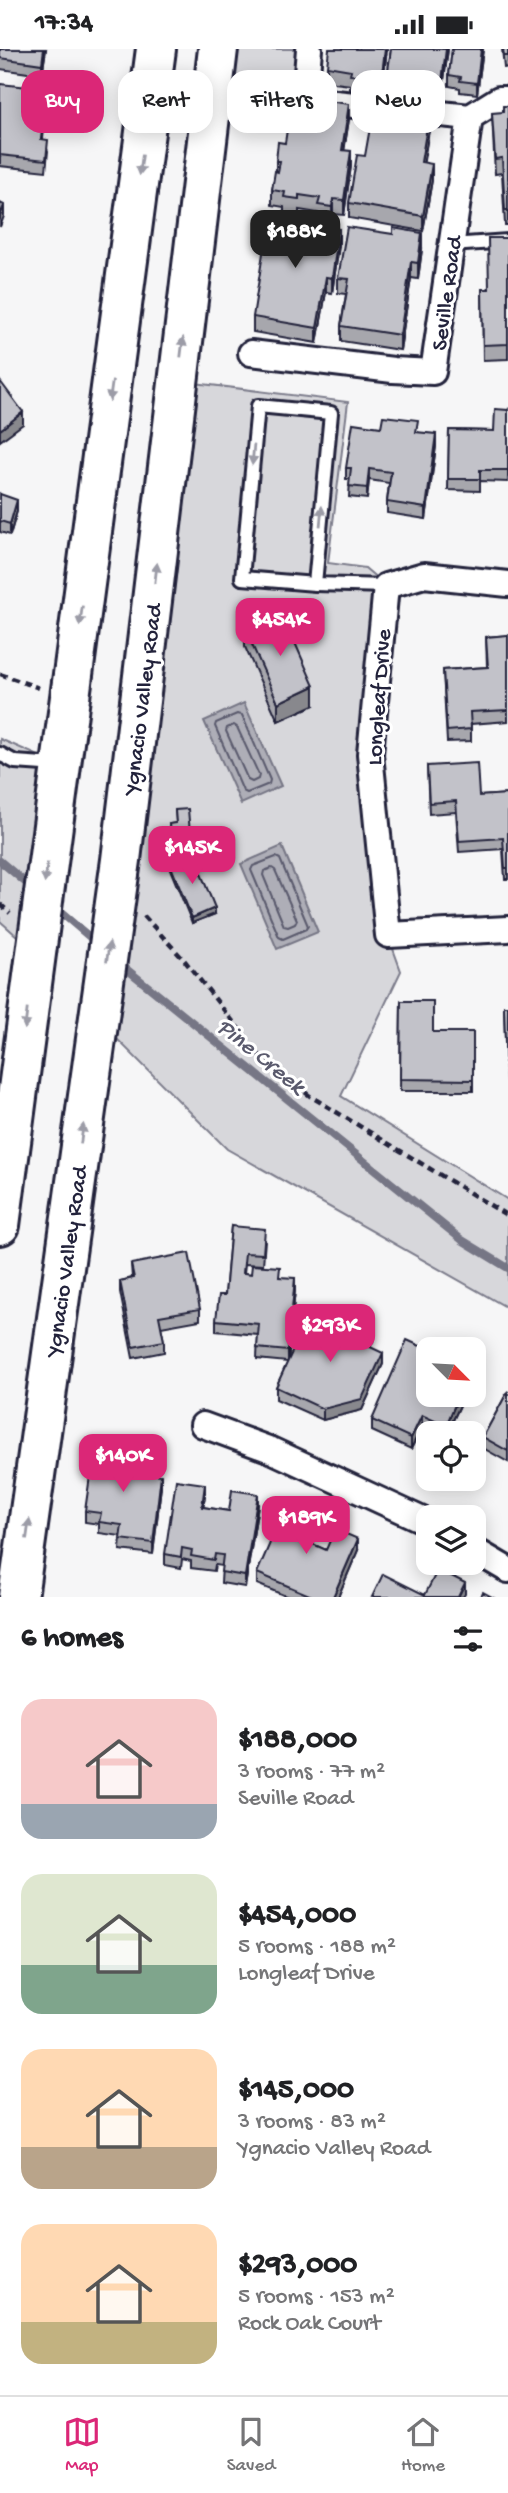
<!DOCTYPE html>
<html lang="en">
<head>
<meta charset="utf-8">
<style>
	:root { --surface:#fff; --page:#f6f6f6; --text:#202124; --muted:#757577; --line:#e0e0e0; --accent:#db2777 }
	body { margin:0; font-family:"Gochi Hand",sans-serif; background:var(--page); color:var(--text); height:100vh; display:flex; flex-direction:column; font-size:26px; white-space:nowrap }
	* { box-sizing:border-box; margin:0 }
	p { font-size:23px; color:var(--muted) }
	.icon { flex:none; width:38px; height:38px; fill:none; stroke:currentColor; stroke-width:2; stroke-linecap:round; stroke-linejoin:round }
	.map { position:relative; height:1548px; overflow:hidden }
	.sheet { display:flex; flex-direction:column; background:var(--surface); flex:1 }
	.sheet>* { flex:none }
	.guide { position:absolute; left:21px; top:21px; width:467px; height:63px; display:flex; gap:14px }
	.needle { width:46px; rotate:114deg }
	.tools { position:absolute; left:416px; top:1288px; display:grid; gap:14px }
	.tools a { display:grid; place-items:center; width:70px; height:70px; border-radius:14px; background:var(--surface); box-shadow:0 4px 18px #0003; font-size:35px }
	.price { position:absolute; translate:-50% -60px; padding:0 16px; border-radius:14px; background:var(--accent); color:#fff; font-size:23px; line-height:46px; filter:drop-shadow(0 2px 4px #0008) }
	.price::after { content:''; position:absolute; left:50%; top:42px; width:21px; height:16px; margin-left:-10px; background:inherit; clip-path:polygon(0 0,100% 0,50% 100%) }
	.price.selected { background:#222; color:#fff }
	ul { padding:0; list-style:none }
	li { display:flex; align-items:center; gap:21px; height:175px; padding:0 21px }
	li span { display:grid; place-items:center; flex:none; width:196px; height:140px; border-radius:21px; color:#555 }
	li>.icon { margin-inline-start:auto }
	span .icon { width:84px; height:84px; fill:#fffc; stroke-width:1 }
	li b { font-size:30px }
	h2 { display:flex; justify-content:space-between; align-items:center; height:84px; padding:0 21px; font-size:30px }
	.pill { padding:0 24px; border-radius:21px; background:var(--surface); box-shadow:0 4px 18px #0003; font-size:24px; line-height:63px }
	.pill.selected { background:var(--accent); color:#fff }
	.status { display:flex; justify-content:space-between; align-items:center; height:49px; padding:0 35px; background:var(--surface); direction:ltr }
	.status svg { height:19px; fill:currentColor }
	.menu { display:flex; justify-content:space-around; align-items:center; height:98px; border-top:2px solid var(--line); background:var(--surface); font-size:19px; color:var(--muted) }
	.menu a { display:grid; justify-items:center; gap:4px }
	.menu .selected { color:var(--accent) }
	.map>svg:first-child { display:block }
	.green { fill:#d7d7db; stroke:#7c7c8b; stroke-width:2 }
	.water { fill:#aeaeb7; stroke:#767685; stroke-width:2 }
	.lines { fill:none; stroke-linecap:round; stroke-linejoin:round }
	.shore { stroke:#5a5a6d; stroke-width:2 }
	.stream { stroke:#767685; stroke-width:8 }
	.service-casing { stroke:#22223b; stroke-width:18 }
	.minor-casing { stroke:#22223b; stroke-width:30 }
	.trunk-casing { stroke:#22223b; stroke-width:44 }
	.path { stroke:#22223b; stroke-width:4.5; stroke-dasharray:7 5; stroke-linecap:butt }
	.service { stroke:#fff; stroke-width:12 }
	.minor { stroke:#fff; stroke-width:24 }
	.trunk { stroke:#fff; stroke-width:38 }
	.wall { fill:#a7a7ad; stroke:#22223b; stroke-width:2 }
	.shaded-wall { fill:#88888d; stroke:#22223b; stroke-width:2 }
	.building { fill:#c2c2c9; stroke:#22223b; stroke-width:2 }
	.oneway { fill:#9c9ca7 }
	.labels { text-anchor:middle; stroke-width:6; stroke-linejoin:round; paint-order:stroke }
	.street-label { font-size:23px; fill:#22223b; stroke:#fff }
	.water-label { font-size:24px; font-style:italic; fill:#5a5a6d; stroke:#fff }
</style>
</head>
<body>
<div class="status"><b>17:34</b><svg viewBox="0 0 49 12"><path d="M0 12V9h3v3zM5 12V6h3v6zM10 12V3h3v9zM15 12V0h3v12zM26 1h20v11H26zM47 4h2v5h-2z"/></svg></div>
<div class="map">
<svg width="508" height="1548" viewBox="0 0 508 1548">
	<rect width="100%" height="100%" fill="#f6f6f7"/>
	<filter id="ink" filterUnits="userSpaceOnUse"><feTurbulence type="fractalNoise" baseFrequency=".0143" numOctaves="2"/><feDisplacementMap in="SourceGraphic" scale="14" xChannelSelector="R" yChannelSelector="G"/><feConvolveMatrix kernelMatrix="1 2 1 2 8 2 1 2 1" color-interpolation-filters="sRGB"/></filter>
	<g filter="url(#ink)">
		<path class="green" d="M218,0H309L306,37L211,59Z
			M178,332L348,353L328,514L365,519L386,537L370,705L388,886L401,922L341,1047L508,1151V1259L227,1100L98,971Z
			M0,690L62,717L35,903L0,872Z"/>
		<path class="water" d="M244,654L281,737L241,755L204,672Z
			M282,797L318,883L277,900L241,815Z"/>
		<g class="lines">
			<path class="shore" d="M237,665L242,666L270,731L269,735L247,744L243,742L215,677L216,674Z
				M234,676L237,678L259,726L258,730L252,733L248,731L226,682L227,679Z
				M276,808L280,810L308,877L306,880L283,890L279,888L251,821L253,817Z
				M272,819L275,821L297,871L295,875L288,878L284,877L263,826L264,822Z"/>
			<path class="stream" d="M0,812L32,839
				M53,857L99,896
				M119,914L462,1191L508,1219"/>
			<defs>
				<path id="service" d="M451,196L508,192
					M315,535L331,364L258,357L242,529L315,535L386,537
					M0,705L15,713L58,716"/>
				<path id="minor" d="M309,0L306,37L316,52L470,68
					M251,304L393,321L433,323L470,68L499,50H508
					M508,535L424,526L386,537L370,705L388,886L508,880
					M203,1376L271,1401L429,1474
					M474,1501L508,1521"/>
				<path id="trunk" d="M0,1176L156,0
					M18,1548L121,811L218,0"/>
			</defs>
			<use href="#service" class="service-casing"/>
			<use href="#minor" class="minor-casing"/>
			<use href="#trunk" class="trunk-casing"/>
			<path class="path" d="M0,625L39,639
				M0,855L10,864
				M144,867L185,912L266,1014L310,1047L508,1167"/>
			<use href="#service" class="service"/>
			<use href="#minor" class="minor"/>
			<use href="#trunk" class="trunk"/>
		</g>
		<path class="wall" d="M0,0H46L42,26L0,20Z
			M387,0L382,41L369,39L368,43L350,41V36L327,33V17Z
			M391,0H448L442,47L409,43L408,47L387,44V29Z
			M452,0H483L477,45L460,43V39L449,37V26Z
			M502,0H508V18L504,19Z
			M0,35L47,51L43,90L48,102L46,122L0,117Z
			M508,57V176H505L502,124L495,125L492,64H503Z
			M349,70L344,101L351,117L344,166L333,165L332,174L330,173V179L339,196L332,244L326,243L317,294L253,283V268L315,173L318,170V164L299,161V166L284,164V158L272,156V141L276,122V112L285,94Z
			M429,81L423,114L432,131L423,182L349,169V154L365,107Z
			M508,189V310L483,311L482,240H488Z
			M422,200L418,230L411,229L400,301L341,292V277L346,245L338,244V229Z
			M508,361V433L480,432V442L448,441L449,381L494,382Z
			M418,383L436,397L426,470L387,464V453L389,434L369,431L367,450L349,448L350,430H346V419Z
			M0,445L17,462L10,486L0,483Z
			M245,580L314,656L278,672L245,598Z
			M508,586V672L471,675V692L447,693L443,621L487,618L486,588Z
			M427,717L479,747L508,745V830H505L503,800L459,803L456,763L429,765Z
			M175,761L191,797V803L172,805L169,775L176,774Z
			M170,815L215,865L192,874L170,820Z
			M401,952L433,983H473V1042H400Z
			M504,957H508V1033H506Z
			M231,1177L265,1191L263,1216L245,1215L244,1224L280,1228L295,1241L288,1311L346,1283L373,1292L370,1298L383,1315L362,1361L323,1371L276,1350V1338L288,1313L257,1310L258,1286L216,1282V1271L225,1246Z
			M131,1215L200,1260V1271L161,1278L164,1292V1303L133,1309L120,1243V1232L132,1229Z
			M508,1342V1413L483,1399V1388Z
			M429,1346H462V1352L447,1384H437L422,1377L411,1400L372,1382V1371Z
			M125,1407L124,1421L161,1437L153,1505L120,1501L121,1487L99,1484V1475L85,1473V1462Z
			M205,1446L203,1458L229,1462L258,1456L245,1538L221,1534L222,1517L215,1516L214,1522L191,1519V1512L182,1510L181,1519L165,1516V1505Z
			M310,1470L301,1490L326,1501H358L338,1548H288L257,1535V1524Z"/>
		<path class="shaded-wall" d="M44,0H46L42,26V15Z
			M385,0H387L382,41V25Z
			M446,0H448L442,47V32Z
			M481,0H483L477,45V34Z
			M47,40V51L41,101V90Z
			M349,55V70L342,116V101Z
			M429,66V81L421,129V113Z
			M351,102V117L344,166V151Z
			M432,115V131L423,182V167Z
			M333,150V165L332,174V158Z
			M4,156V167L0,178V167Z
			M339,180V196L332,244V229Z
			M422,184V200L418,230V214Z
			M411,213V229L400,301V286Z
			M326,228V243L317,294V279Z
			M23,363V375L0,392V381Z
			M436,385V397L426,470V459Z
			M369,420V431L367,450V439Z
			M17,451V462L10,486V475Z
			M314,637V656L278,672V654Z
			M215,859V865L192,874V869Z
			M295,1229V1241L288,1313V1302Z
			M373,1281V1292L366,1307V1296Z
			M383,1304V1315L362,1361L323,1371V1360Z
			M459,1346H462V1352L447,1384H446V1377Z
			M422,1366V1377L411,1400V1389Z
			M161,1426V1437L153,1505V1494Z
			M205,1435V1446L202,1469V1458Z
			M258,1445V1456L245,1538V1527Z
			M310,1459V1470L297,1499V1488Z
			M358,1490V1501L338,1548H333Z
			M465,1534V1545L463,1548H458Z"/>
		<path class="building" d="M0,0H44L42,15L0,9Z
			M329,0H385L382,25L369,24L368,28L350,26L351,21L327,17Z
			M391,0H446L442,32L409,27L408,32L387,29Z
			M452,0H481L477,34L460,32L461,28L449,26Z
			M503,0H508V7H504Z
			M0,35L47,40L41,90L48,91L46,111L0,106Z
			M292,47L349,55L342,101L351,102L344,151L333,150L332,158L318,156L320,149L299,146V150L284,148L285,143L272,141L275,122L278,123L280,112H276L278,93L285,94Z
			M374,56L429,66L421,113L432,115L423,167L349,154L357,106L365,107Z
			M503,57H508V161H505L502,109L495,110L492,64L503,63Z
			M0,154L4,156L0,167Z
			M269,166L315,173V169L330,172L329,179L339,180L332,229L326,228L317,279L253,268Z
			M347,178L393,185V179L422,184L418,214L411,213L400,286L341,277L349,230L338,229Z
			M488,189H508V295L483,296L482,240H489Z
			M0,332L23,363L0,381Z
			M495,360L508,361V421H480V430H448L449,381L494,382Z
			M383,367L418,371L416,383L436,385L426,459L387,453L391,423L369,420L367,439L349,437L351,419H346L353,374L381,378Z
			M0,445L17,451L10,475L0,472Z
			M282,564L314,637L278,654L245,580Z
			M508,586V661L470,663L471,680L447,682L443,621L488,618L486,588Z
			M477,714L479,747L508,745V819H505L503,789L459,792L456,752L429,754L427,717Z
			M188,760L191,797L172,799L169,775L176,774L175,761Z
			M193,805L215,859L192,869L170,815Z
			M401,952H433V983H473V1031L400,1030Z
			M504,957H508V1022H506Z
			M231,1177L265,1180L263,1205L245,1204L243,1224L251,1225L252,1216L280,1218L279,1228L295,1229L288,1302L257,1299L259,1275L216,1271L219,1246H225Z
			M189,1204L200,1260L159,1267L164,1292L133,1298L120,1232L134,1229L131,1215Z
			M309,1266L346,1283L351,1271L373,1281L366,1296L383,1304L362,1350L323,1360L276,1338Z
			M407,1291L429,1301V1346H459L446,1377L422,1366L411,1389L372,1371Z
			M508,1342V1402L483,1388Z
			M95,1392L125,1396L123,1421L161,1426L153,1494L120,1490L122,1476L99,1473L101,1464L85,1462Z
			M176,1431L205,1435L202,1458L229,1462L232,1441L258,1445L245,1527L221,1523L223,1506L215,1505L214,1511L191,1507L192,1501L182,1499L181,1508L165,1505Z
			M289,1450L310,1459L297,1488L326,1501L335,1480L358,1490L333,1548H314L257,1524Z
			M438,1520L465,1534L458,1548H372L383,1525L425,1546Z
			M483,1543L492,1548H480Z"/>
		<defs><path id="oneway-solid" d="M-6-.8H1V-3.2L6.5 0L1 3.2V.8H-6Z" transform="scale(1.75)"/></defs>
		<g class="oneway">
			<use href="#oneway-solid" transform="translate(141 116) rotate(98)"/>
			<use href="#oneway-solid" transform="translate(182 298) rotate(-83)"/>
			<use href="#oneway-solid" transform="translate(111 342) rotate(98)"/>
			<use href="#oneway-solid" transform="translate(253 406) rotate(95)"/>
			<use href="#oneway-solid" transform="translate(321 467) rotate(-85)"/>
			<use href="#oneway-solid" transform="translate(156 524) rotate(-83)"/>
			<use href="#oneway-solid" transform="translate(81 567) rotate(98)"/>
			<use href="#oneway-solid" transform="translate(46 824) rotate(98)"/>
			<use href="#oneway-solid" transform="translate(108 903) rotate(-82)"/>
			<use href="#oneway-solid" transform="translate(26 970) rotate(97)"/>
			<use href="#oneway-solid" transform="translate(82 1085) rotate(-82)"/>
			<use href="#oneway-solid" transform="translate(28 1480) rotate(-82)"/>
		</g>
	</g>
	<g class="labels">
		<g class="street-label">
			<text transform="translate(445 244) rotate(-82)" y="8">Seville Road</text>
			<text transform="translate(377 648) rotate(-86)" y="8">Longleaf Drive</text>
			<text transform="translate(141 650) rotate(-83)" y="8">Ygnacio Valley Road</text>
			<text transform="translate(65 1212) rotate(-82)" y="8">Ygnacio Valley Road</text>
		</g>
		<g class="water-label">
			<text transform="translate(262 1006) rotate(39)" y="8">Pine Creek</text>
		</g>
	</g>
</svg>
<div class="tools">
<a><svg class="needle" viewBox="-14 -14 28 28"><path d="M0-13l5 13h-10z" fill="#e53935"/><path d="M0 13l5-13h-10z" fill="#757577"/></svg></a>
<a><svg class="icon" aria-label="locate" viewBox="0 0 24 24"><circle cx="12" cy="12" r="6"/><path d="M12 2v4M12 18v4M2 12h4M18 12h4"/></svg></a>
<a><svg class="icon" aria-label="layers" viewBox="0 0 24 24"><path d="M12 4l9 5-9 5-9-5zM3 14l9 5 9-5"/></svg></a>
</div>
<b class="price selected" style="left:295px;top:221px">$188K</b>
<b class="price" style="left:280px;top:609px">$454K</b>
<b class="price" style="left:192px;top:837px">$145K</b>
<b class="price" style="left:330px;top:1315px">$293K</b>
<b class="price" style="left:123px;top:1445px">$140K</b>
<b class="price" style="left:306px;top:1507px">$189K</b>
<div class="guide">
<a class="pill selected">Buy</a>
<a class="pill">Rent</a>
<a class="pill">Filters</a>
<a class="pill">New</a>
</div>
</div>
<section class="sheet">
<h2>6 homes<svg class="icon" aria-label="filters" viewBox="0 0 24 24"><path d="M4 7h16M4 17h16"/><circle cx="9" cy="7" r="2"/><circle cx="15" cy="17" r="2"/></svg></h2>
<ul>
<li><span style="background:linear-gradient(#f6c9c9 75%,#9aa5b1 0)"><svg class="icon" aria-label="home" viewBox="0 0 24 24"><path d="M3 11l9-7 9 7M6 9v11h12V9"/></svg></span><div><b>$188,000</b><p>3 rooms · 77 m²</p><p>Seville Road</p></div></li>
<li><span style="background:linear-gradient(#dfe7d0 65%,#7fa58c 0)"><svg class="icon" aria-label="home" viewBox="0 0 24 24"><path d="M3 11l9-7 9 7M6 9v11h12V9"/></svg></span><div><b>$454,000</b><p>5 rooms · 188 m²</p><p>Longleaf Drive</p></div></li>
<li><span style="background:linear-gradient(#ffd9b3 70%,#b9a48a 0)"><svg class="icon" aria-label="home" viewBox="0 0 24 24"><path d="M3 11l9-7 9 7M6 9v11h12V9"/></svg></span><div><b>$145,000</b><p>3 rooms · 83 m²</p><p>Ygnacio Valley Road</p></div></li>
<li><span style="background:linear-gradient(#ffd9b3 70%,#c2b280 0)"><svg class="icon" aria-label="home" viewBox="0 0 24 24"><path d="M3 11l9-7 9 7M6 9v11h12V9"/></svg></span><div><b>$293,000</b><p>5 rooms · 153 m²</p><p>Rock Oak Court</p></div></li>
</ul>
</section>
<nav class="menu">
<a class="selected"><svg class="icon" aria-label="map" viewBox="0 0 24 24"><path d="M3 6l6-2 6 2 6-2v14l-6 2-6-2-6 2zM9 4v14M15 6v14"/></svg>Map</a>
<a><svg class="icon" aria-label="saved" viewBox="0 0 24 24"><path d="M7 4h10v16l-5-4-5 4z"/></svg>Saved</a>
<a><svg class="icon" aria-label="home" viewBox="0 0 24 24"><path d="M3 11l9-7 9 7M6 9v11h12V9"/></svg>Home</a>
</nav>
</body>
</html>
